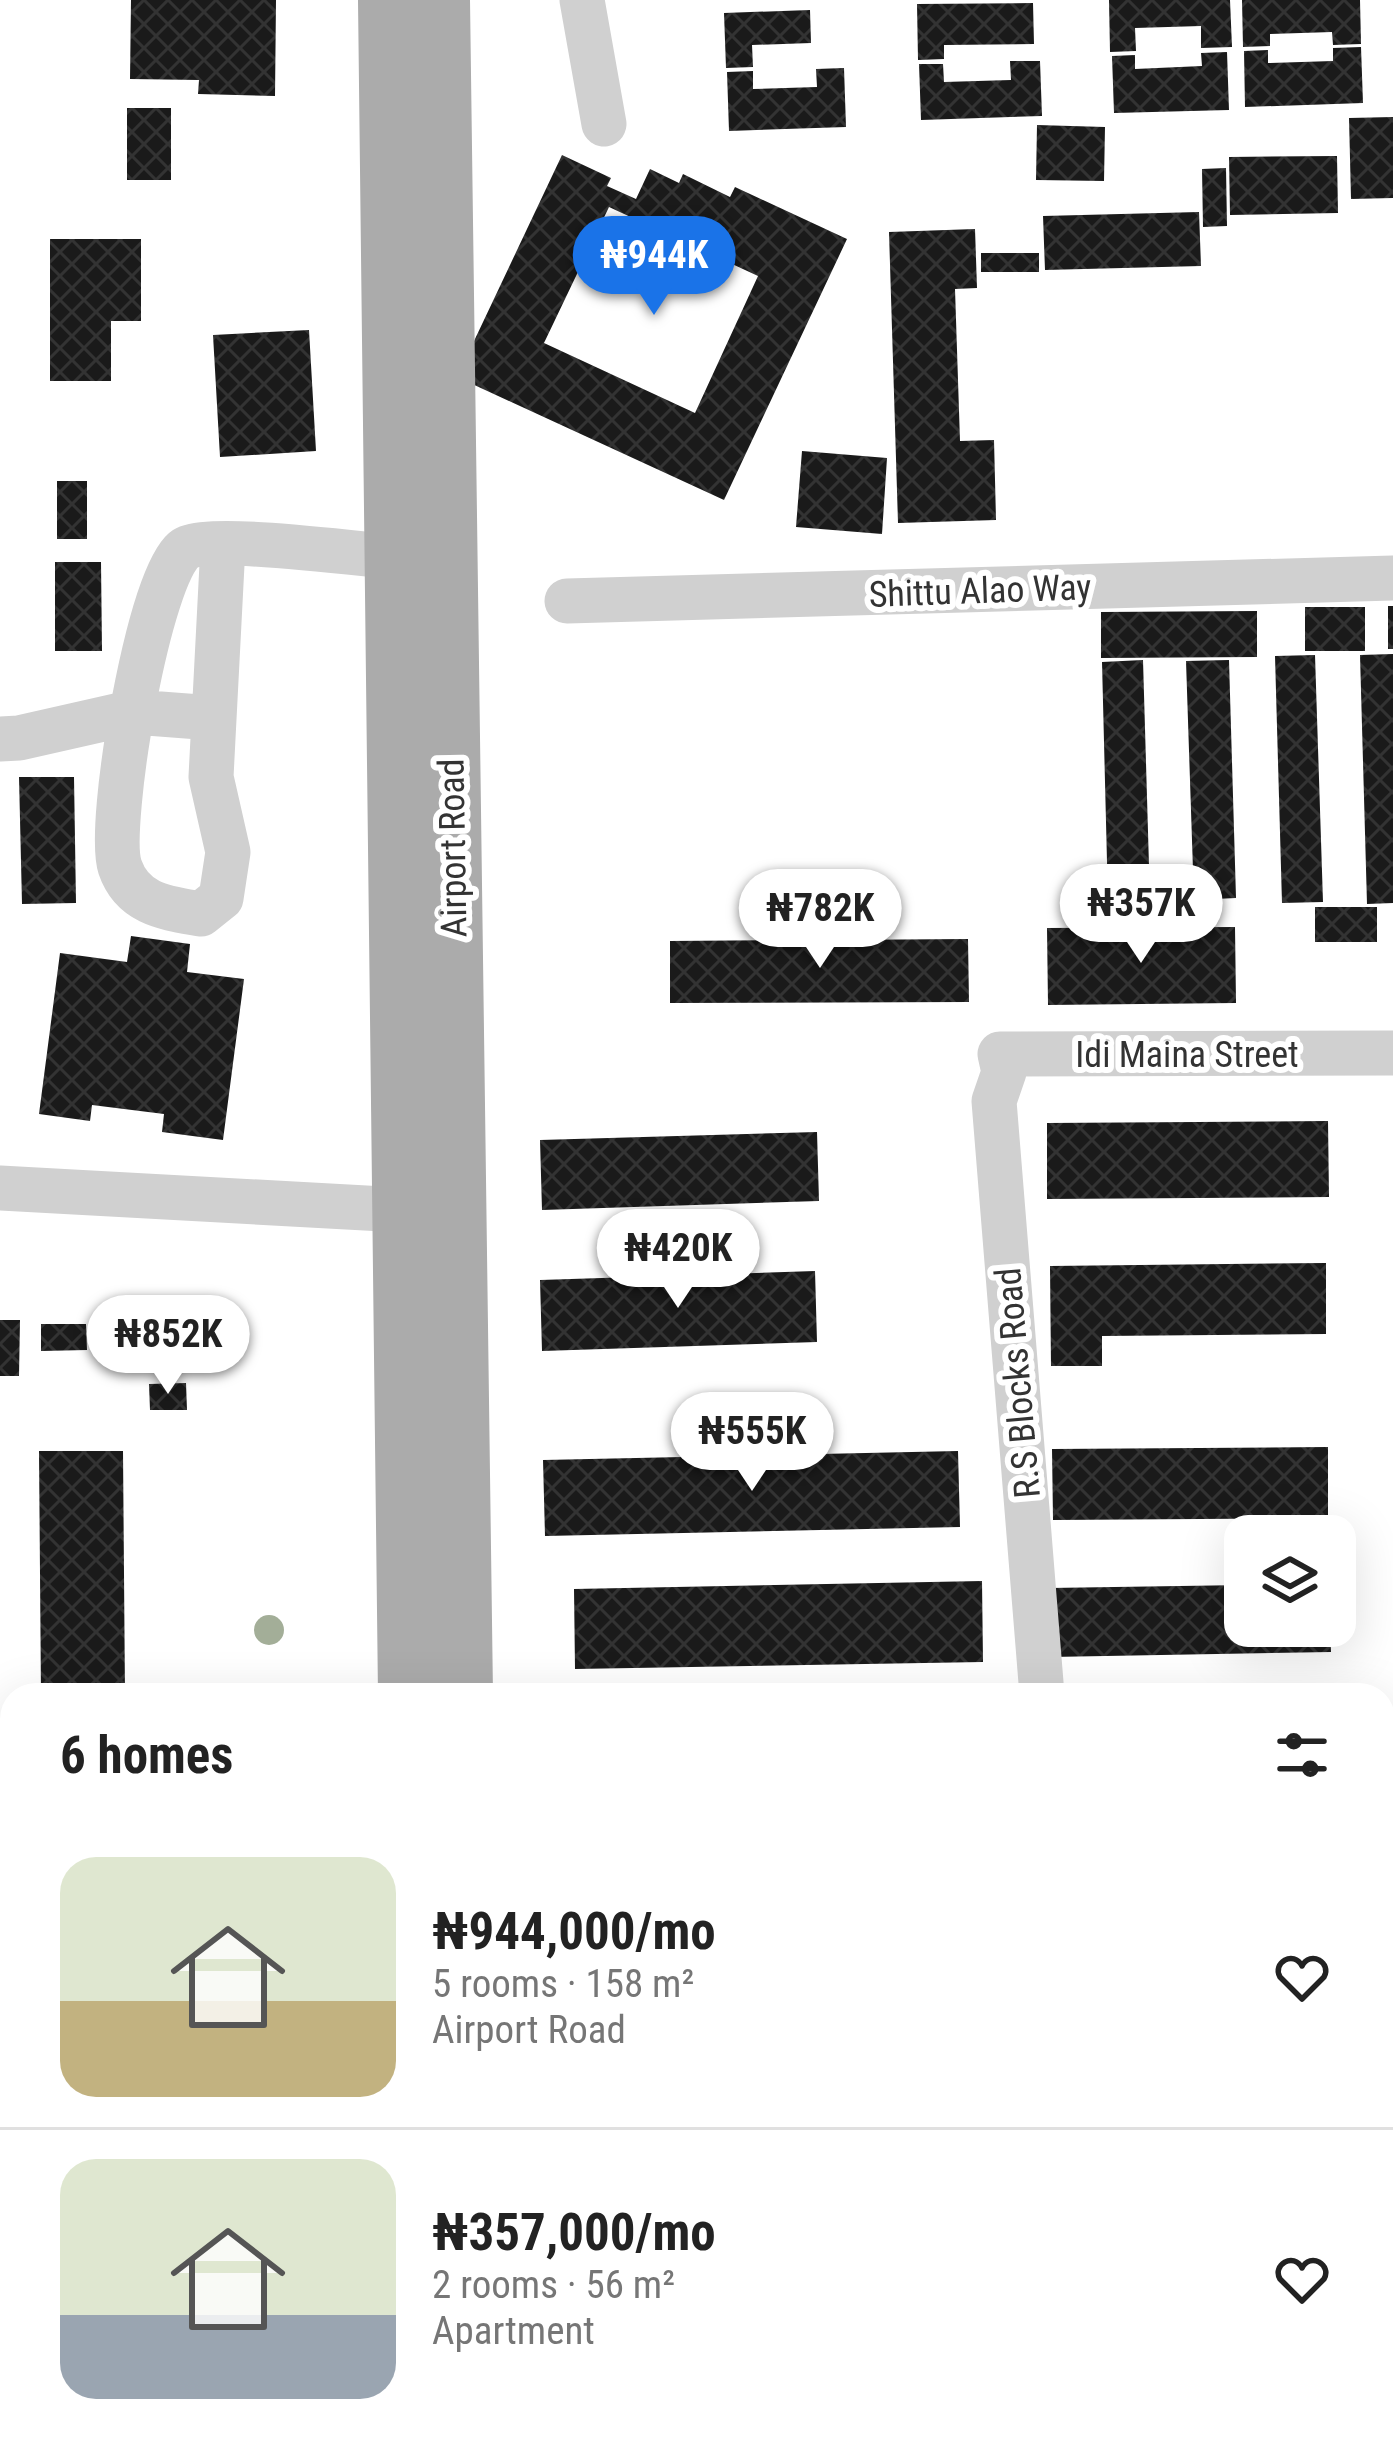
<!DOCTYPE html>
<html lang="en">
<head>
<meta charset="utf-8">
<style>
	:root { --surface:#fff; --page:#f6f6f6; --text:#222; --muted:#767676; --line:#e0e0e0; --accent:#1a73e8 }
	body { margin:0; font-family:"Roboto Condensed",sans-serif; background:var(--page); color:var(--text); height:100vh; display:flex; flex-direction:column; font-size:45px; white-space:nowrap }
	* { box-sizing:border-box; margin:0 }
	p { font-size:39px; color:var(--muted) }
	.icon { flex:none; width:66px; height:66px; fill:none; stroke:currentColor; stroke-width:2; stroke-linecap:round; stroke-linejoin:round }
	.map { position:relative; flex:1; overflow:hidden }
	.sheet { position:absolute; left:0px; top:1683px; width:1395px; height:771px; display:flex; flex-direction:column; background:var(--surface); border-radius:36px 36px 0 0; box-shadow:0 12px 48px #0002 }
	.sheet>* { flex:none }
	.fabs { position:absolute; left:1224px; top:1515px; display:grid; gap:24px }
	.fabs a { display:grid; place-items:center; width:132px; height:132px; border-radius:24px; background:var(--surface); box-shadow:0 12px 48px #0002; font-size:60px }
	.price { position:absolute; translate:-50% -102px; padding:0 27px; border-radius:42px; background:#fff; color:#222; font-size:39px; line-height:78px; filter:drop-shadow(0 3px 6px #0008) }
	.price::after { content:''; position:absolute; left:50%; top:72px; width:36px; height:27px; margin-left:-18px; background:inherit; clip-path:polygon(0 0,100% 0,50% 100%) }
	.price.current { background:var(--accent); color:#fff }
	ul { padding:0; list-style:none }
	li { display:flex; align-items:center; gap:36px; height:300px; padding:0 60px }
	li+li { border-top:3px solid var(--line) }
	li span { display:grid; place-items:center; flex:none; width:336px; height:240px; border-radius:36px; color:#555 }
	li>.icon { margin-inline-start:auto }
	span .icon { width:144px; height:144px; fill:#fffc; stroke-width:1 }
	li b { font-size:51px }
	h2 { display:flex; justify-content:space-between; align-items:center; height:144px; padding:0 60px; font-size:51px }
	.map>svg:first-child { display:block }
	.building { fill:url(#building-cross-hatch); fill-rule:evenodd }
	.lines { fill:none; stroke-linecap:round; stroke-linejoin:round }
	.minor { stroke:#d0d0d0; stroke-width:45 }
	.major { stroke:#ababab; stroke-width:60 }
	.tree { fill:#a3ae98 }
	.labels { text-anchor:middle; stroke-width:12; stroke-linejoin:round; paint-order:stroke }
	.street-label { font-size:36px; fill:#333; stroke:#fff }
</style>
</head>
<body>
<div class="map">
<svg width="1393" height="2453" viewBox="0 0 1393 2453">
	<defs>
		<pattern id="building-cross-hatch" width="8" height="8" patternUnits="userSpaceOnUse" patternTransform="scale(3)"><rect width="8" height="8" fill="#1a1a1a"/><path d="M0 0l8 8M0 8l8-8" fill="none" stroke="#333"/></pattern>
	</defs>
	<rect width="100%" height="100%" fill="#fff"/>
	<path class="building" d="M131,0H276L275,96L198,94L199,80L130,79Z
		M1109,0H1230L1232,47L1201,48V26L1135,28L1136,51L1110,52Z
		M1242,0H1360L1361,44L1333,45L1332,32L1270,34V46L1243,47Z
		M1033,3L1034,44L944,45V59L918,60L917,4Z
		M810,10L811,43L752,45L753,67L726,68L724,13Z
		M1361,47L1363,103L1245,107L1244,51L1268,50V63L1333,61V48Z
		M1227,52L1229,110L1114,113L1112,56L1135,55V69L1202,66L1201,53Z
		M1010,61H1040L1042,116L921,120L919,64H943L944,82L1011,80Z
		M844,68L846,127L729,131L727,72L753,71V89L817,87L816,69Z
		M127,108H171V180H127Z
		M1393,117V198L1351,199L1349,118Z
		M1037,125L1105,127L1104,181L1036,180Z
		M562,155L611,178L607,186L636,199L650,169L679,183L683,174L730,197L735,187L847,239L724,500L457,377ZM609,207L758,276L695,413L544,343Z
		M1337,156L1338,213L1230,215L1229,157Z
		M1226,168L1227,226L1203,227L1202,169Z
		M1199,212L1201,266L1045,270L1043,216Z
		M975,229L977,288L955,289L960,441L994,440L996,520L898,523L889,232Z
		M50,239H141V321H111V381H50Z
		M981,253H1039V272H981Z
		M309,330L316,451L220,457L213,335Z
		M802,451L887,458L882,534L796,527Z
		M57,481H87V539H57Z
		M55,562H101L102,651H55Z
		M1388,606H1393V649H1388Z
		M1305,607H1365V651H1305Z
		M1257,611V657L1101,658V612Z
		M1393,654V903L1367,904L1360,655Z
		M1315,655L1323,902L1282,903L1275,656Z
		M1143,660L1150,900L1108,902L1102,662Z
		M1229,660L1236,898L1194,900L1186,661Z
		M19,777H74L76,903L22,904Z
		M1315,907H1377V942H1315Z
		M1235,927L1236,1003L1048,1005L1047,928Z
		M131,936L190,944L187,972L244,979L223,1140L162,1132L164,1114L92,1105L90,1121L39,1114L60,953L127,962Z
		M968,939L969,1002L670,1003V941Z
		M1328,1121L1329,1197L1047,1199V1123Z
		M817,1132L819,1201L542,1210L540,1140Z
		M1326,1263V1334L1102,1336V1366H1051L1050,1266Z
		M815,1271L817,1342L542,1351L540,1280Z
		M0,1320H20L19,1376H0Z
		M41,1324H86L87,1350L41,1351Z
		M186,1383L187,1410H150L149,1384Z
		M1328,1447V1518L1053,1520L1052,1449Z
		M39,1451H123L125,1695H41Z
		M958,1451L960,1527L545,1536L543,1460Z
		M982,1581L983,1662L575,1669L574,1589Z
		M1245,1585V1626H1330L1331,1652L1050,1657L1049,1588Z
		M185,1687H215V1695H185Z
		M76,2442H142V2453H76Z
		M162,2442H211L212,2453H163Z"/>
	<g class="lines">
		<path class="minor" d="M582,0L604,124
			M223,545L211,777L228,852L221,898L201,914C167,908 133,905 120,867C106,825 150,571 185,549C209,534 359,554 395,557
			M567,601L1393,578
			M0,739L19,738L134,712L213,718
			M0,1188L402,1210
			M1042,1695L994,1101L1004,1072L1000,1054L1393,1053
			M1383,1765H1393
			M0,1826L12,1827
			M0,2154L12,2149
			M1041,2453V2442"/>
		<path class="major" d="M388,0L408,1695
			M440,0L463,1695
			M473,2442V2453
			M403,2453V2442"/>
	</g>
	<circle class="tree" cx="269" cy="1630" r="15"/>
	<g class="labels">
		<g class="street-label">
			<text transform="translate(980 590) rotate(-2)" y="13">Shittu Alao Way</text>
			<text transform="translate(452 848) rotate(-91)" y="13">Airport Road</text>
			<text x="1187" y="1067">Idi Maina Street</text>
			<text transform="translate(1017 1383) rotate(-95)" y="13">R.S Blocks Road</text>
		</g>
	</g>
</svg>
<div class="fabs">
<a><svg class="icon" aria-label="layers" viewBox="0 0 24 24"><path d="M12 4l9 5-9 5-9-5zM3 14l9 5 9-5"/></svg></a>
</div>
<b class="price current" style="left:654px;top:318px">₦944K</b>
<b class="price" style="left:1141px;top:966px">₦357K</b>
<b class="price" style="left:820px;top:971px">₦782K</b>
<b class="price" style="left:678px;top:1311px">₦420K</b>
<b class="price" style="left:168px;top:1397px">₦852K</b>
<b class="price" style="left:752px;top:1494px">₦555K</b>
<section class="sheet">
<h2>6 homes<svg class="icon" aria-label="filters" viewBox="0 0 24 24"><path d="M4 7h16M4 17h16"/><circle cx="9" cy="7" r="2"/><circle cx="15" cy="17" r="2"/></svg></h2>
<ul>
<li><span style="background:linear-gradient(#dfe7d0 60%,#c2b280 0)"><svg class="icon" aria-label="home" viewBox="0 0 24 24"><path d="M3 11l9-7 9 7M6 9v11h12V9"/></svg></span><div><b>₦944,000/mo</b><p>5 rooms · 158 m²</p><p>Airport Road</p></div><svg class="icon" aria-label="heart" viewBox="0 0 24 24"><path d="M12 20l-8-8c-3-5 5-10 8-4 3-6 11-1 8 4z"/></svg></li>
<li><span style="background:linear-gradient(#dfe7d0 65%,#9aa5b1 0)"><svg class="icon" aria-label="home" viewBox="0 0 24 24"><path d="M3 11l9-7 9 7M6 9v11h12V9"/></svg></span><div><b>₦357,000/mo</b><p>2 rooms · 56 m²</p><p>Apartment</p></div><svg class="icon" aria-label="heart" viewBox="0 0 24 24"><path d="M12 20l-8-8c-3-5 5-10 8-4 3-6 11-1 8 4z"/></svg></li>
</ul>
</section>
</div>
</body>
</html>
